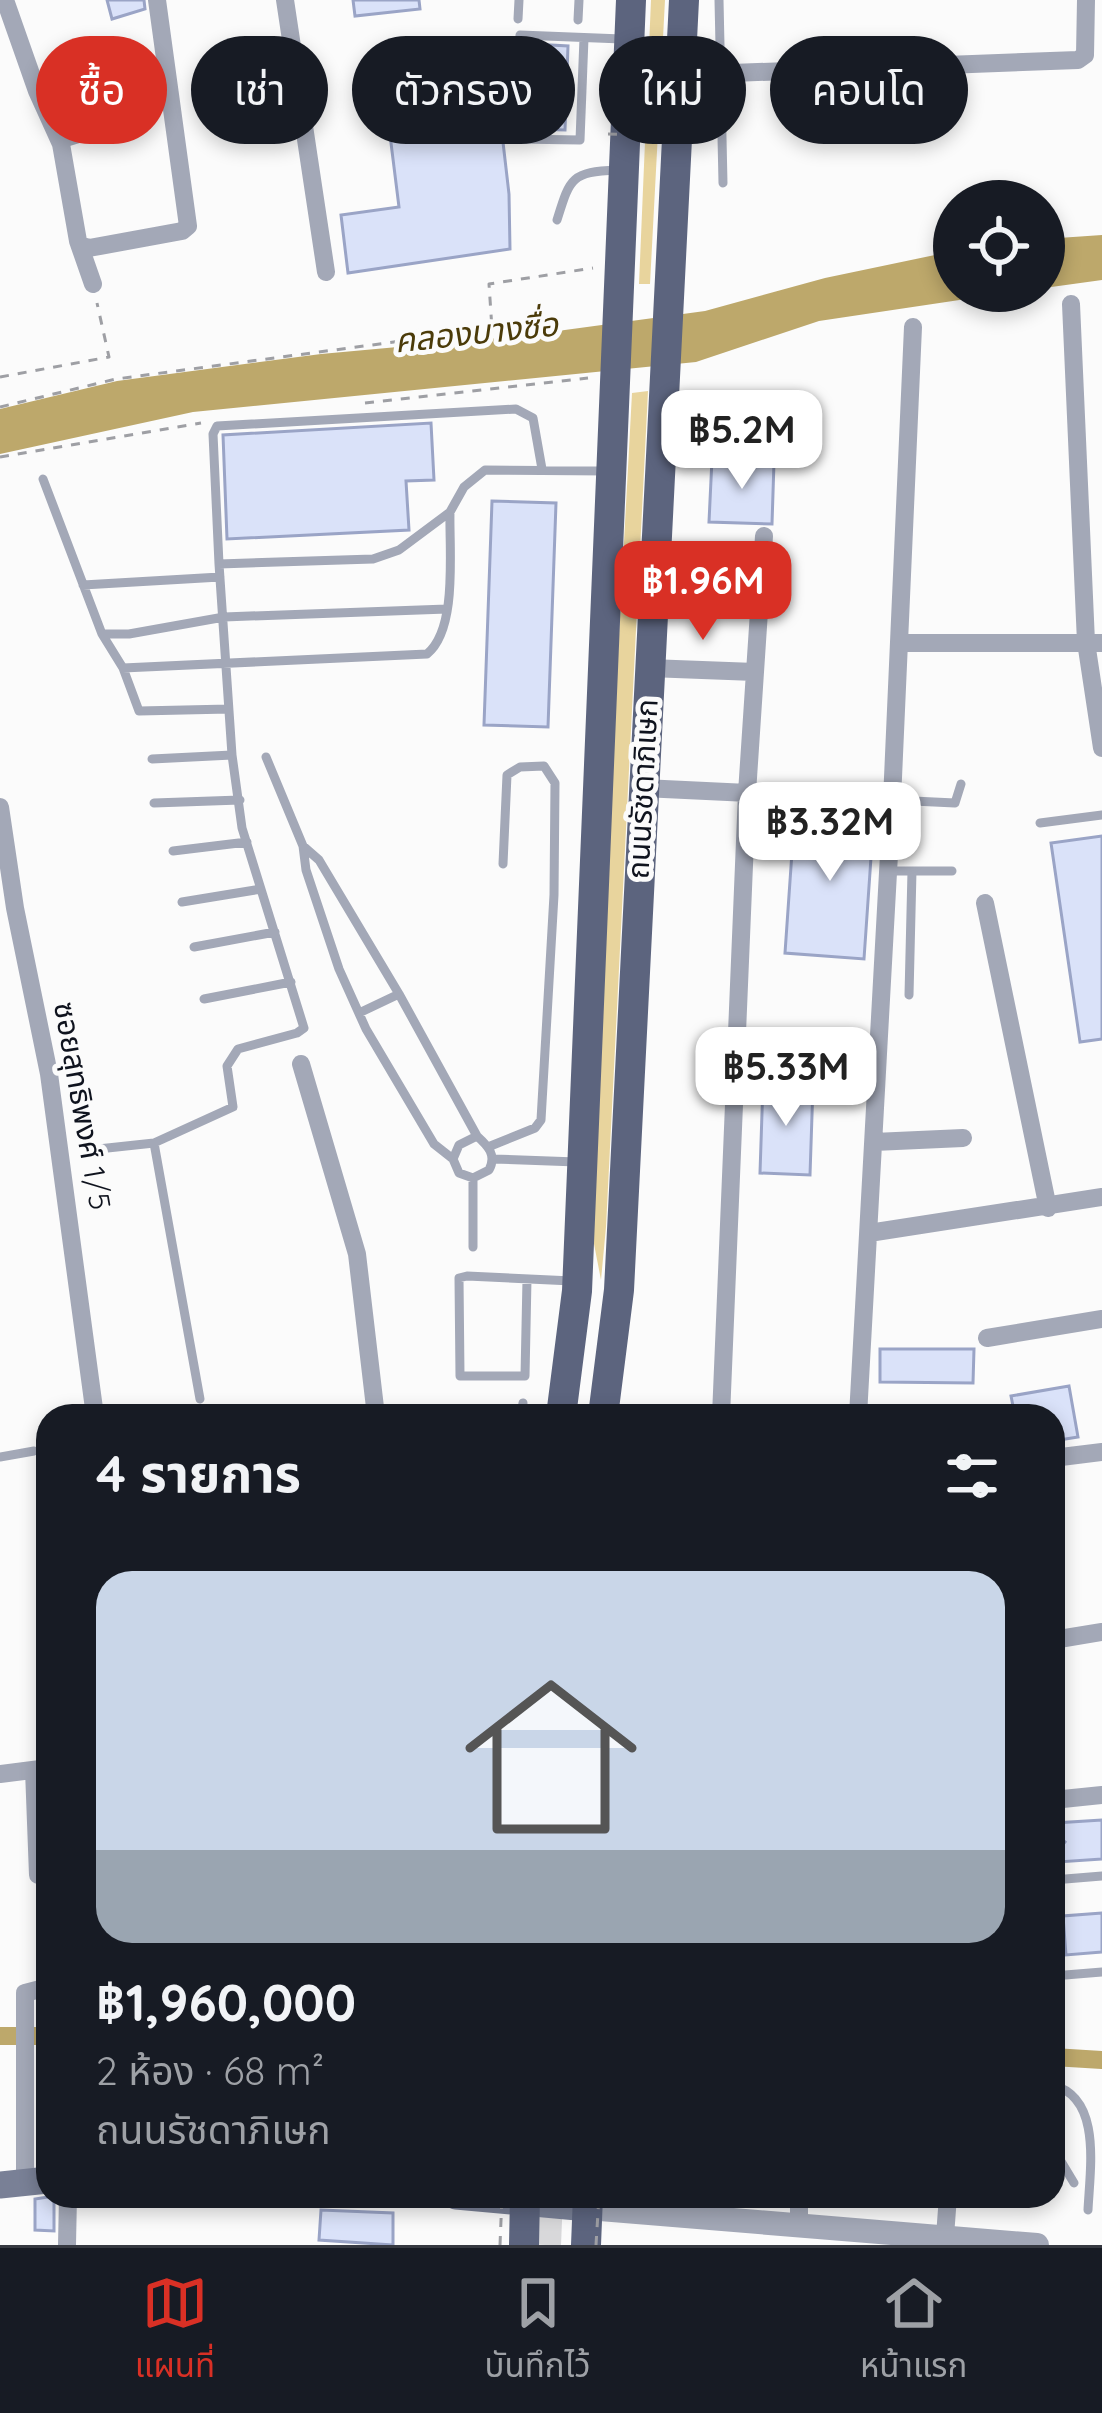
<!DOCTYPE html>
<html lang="th">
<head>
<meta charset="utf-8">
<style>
	:root { --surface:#171b24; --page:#242831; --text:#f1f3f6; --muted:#9ea1a6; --line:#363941; --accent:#d93025 }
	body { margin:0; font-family:Quicksand,"Noto Sans Thai",sans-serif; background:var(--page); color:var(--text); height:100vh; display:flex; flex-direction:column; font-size:45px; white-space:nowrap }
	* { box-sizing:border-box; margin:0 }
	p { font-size:39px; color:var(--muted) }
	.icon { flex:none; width:66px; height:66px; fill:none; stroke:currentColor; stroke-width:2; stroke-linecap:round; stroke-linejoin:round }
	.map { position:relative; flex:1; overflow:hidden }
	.drawer { position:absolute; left:36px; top:1404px; width:1029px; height:804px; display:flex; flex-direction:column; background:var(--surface); border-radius:36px; box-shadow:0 6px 18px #0003 }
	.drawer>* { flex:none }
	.hud { position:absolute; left:36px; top:36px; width:1032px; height:108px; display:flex; gap:24px }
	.fabs { position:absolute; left:933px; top:180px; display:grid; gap:24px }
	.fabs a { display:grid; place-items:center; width:132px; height:132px; border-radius:50%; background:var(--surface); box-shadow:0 6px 18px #0003; font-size:60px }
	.price { position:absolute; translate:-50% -102px; padding:0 27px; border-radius:24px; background:#fff; color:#222; font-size:39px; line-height:78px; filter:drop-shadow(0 3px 6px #0008) }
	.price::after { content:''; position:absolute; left:50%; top:72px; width:36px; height:27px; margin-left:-18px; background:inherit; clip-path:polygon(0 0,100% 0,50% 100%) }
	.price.current { background:var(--accent); color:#fff }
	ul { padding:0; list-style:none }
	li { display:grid; align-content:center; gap:24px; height:636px; padding:0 60px }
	li span { display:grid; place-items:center; height:372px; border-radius:36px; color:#555 }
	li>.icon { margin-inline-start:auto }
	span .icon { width:216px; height:216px; fill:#fffc; stroke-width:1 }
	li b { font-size:51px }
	h2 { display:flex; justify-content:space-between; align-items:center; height:144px; padding:0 60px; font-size:51px }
	.tag { padding:0 42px; border-radius:54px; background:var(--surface); box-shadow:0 6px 18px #0003; font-size:42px; line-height:108px }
	.tag.current { background:var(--accent); color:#fff }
	.tab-bar { display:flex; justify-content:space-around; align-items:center; height:168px; border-top:3px solid var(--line); background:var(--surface); font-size:33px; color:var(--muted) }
	.tab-bar a { display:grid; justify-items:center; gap:6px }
	.tab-bar .current { color:var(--accent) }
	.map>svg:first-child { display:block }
	.green { fill:#e8d49d }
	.water { fill:#bda86b }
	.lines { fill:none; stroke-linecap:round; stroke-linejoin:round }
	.canal { stroke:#bda86b; stroke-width:18 }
	.building { fill:#dae2f9; stroke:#9aa4c6; stroke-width:3 }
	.primary-tunnel { stroke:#d8d8da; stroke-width:30; stroke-dasharray:30 15; stroke-linecap:butt }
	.path { stroke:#9e9fa4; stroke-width:3; stroke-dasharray:9 9; stroke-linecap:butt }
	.service { stroke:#a3a8b7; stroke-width:9 }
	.minor { stroke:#a3a8b7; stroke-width:18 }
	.tertiary { stroke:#a3a8b7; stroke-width:24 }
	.secondary { stroke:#798096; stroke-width:27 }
	.primary { stroke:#5c647e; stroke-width:30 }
	.path-bridge { stroke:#9e9fa4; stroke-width:3; stroke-dasharray:9 9; stroke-linecap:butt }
	.labels { text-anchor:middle; stroke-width:10; stroke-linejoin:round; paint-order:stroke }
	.street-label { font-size:30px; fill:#0f131e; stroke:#fbfbfb }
	.water-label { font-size:33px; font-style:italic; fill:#4b3b09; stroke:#fbfbfb }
</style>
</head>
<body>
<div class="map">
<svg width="1102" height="2245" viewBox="0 0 1102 2245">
	<rect width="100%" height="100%" fill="#fbfbfb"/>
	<path class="green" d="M651,0H665L650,284H639Z
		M648,391L606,1227L601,1280L588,1213L632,393Z"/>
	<path class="water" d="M1102,235V280L1044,288V239Z
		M954,251V291H1019L819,321L696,362L193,412L0,454V409L117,381L321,354L528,335L705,311L825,278Z"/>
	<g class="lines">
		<path class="canal" d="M0,2036H48
			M1053,2057L1102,2060"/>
	</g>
	<path class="building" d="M107,0H144L145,9L112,19Z
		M353,0H419L420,9L355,16Z
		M532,44L568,46L565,130L529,129Z
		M492,47L509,194L510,249L348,273L341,215L399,207L380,55Z
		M431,423L434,480L406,481L409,530L227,539L223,435Z
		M712,459L774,462L772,524L709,522Z
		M492,501L556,503L548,727L484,725Z
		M795,809L874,814L864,959L785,953Z
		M1102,836V1039L1080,1042L1051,843Z
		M763,1083L813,1085L810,1175L760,1173Z
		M880,1349H974L973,1383L880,1382Z
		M1069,1386L1078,1437L1053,1441V1416H1015L1011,1396Z
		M1102,1820V1859L1058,1862L1057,1852L1065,1842L1056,1834L1055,1823Z
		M1102,1913V1952L1066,1955L1063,1916Z
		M54,2196V2231L35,2230V2199Z
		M321,2210L393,2213V2245L319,2240Z"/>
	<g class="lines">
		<path class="primary-tunnel" d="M546,2245L548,2196"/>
		<path class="path" d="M0,377L109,357L97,303
			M365,403L588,378
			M0,407L116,379L492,329L489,284L593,268
			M0,457L201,423"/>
		<path class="service" d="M719,0L723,183
			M518,19L519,0
			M578,20L579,0
			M584,38L580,140L516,139L520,35L622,39
			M61,144L114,128
			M557,220C570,178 571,172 617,170
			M542,469L533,418L516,409L217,426L213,434L219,564L373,559L399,550L450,512L464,487L485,470L609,471
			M43,479L102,634H129L224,617L447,609
			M83,585L220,577
			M658,605L688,602L692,555
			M102,634L123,668L427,654C458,629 449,550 450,512
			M123,668L139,711L229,709
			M266,757L303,846L306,870L339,969L366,1029L434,1144L453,1159
			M152,759L232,755
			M892,800L955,803L961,784
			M154,803L240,800
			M1040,823L1102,815
			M303,846L319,860L399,994
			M173,851L247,842
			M888,871H952
			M182,902L261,889
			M194,947L275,932
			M909,995L912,871
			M204,999L291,982
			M359,1013L399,994L477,1136
			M477,1136C488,1146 497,1155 489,1170L473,1178L459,1173L453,1159L459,1145Z
			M154,1143L233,1107L227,1066L238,1049L297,1033L304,1028L242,828L232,755L219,564
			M488,1147L535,1128L541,1120L554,895L555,783L544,766L520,767L507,775L503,864
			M89,1150L154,1143L200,1399
			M493,1159L577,1162
			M473,1178V1247
			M527,1279L525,1376H460L459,1278L467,1276L572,1281
			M521,1416L523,1403
			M0,1457L34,1451
			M1053,1843H1056
			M1053,1880L1102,1876
			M1053,1933V1948
			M1053,1976L1102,1972
			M1053,2085C1102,2098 1090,2168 1088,2210
			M1053,2148L1074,2183"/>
		<path class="minor" d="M5,0L37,91L61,144L78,241L93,284
			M285,0L326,272
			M681,75L1078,60L1085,55L1086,0
			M82,246L89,248L182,231L188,226L157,0
			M1071,304L1086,642L1102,748
			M899,643H1102
			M649,668L755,672
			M643,788L892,800
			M0,807L15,908L49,1074L95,1416
			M985,903L1048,1208
			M301,1064L357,1254L376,1416
			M874,1142L963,1138
			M869,1233L1102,1197
			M987,1338L1102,1319
			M721,1416L747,793L764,536
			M858,1416L892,800L913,327
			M1053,1458L1102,1452
			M1053,1640L1102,1632
			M34,1770L38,1875
			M0,1774L48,1768
			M1053,1800L1102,1795
			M25,2182V1993L48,1987
			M799,2224V2196
			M945,2236L948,2196
			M67,2245L68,2196"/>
		<path class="tertiary" d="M588,2208L1037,2245"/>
		<path class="secondary" d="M0,2185L48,2180
			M456,2196L588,2208"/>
		<path class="primary" d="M561,1416L577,1291L631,0
			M603,1416L619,1290L684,0
			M524,2245L525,2196
			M586,2245L588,2196"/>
		<path class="path-bridge" d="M608,134L695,136
			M500,2245L502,2196
			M596,2245L599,2196"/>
	</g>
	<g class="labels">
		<g class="street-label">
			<text transform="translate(643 789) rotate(-87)" y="10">ถนนรัชดาภิเษก</text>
			<text transform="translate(82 1106) rotate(80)" y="10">ซอยสุทธิพงศ์ 1/5</text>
		</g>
		<g class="water-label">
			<text transform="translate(476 332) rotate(-6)" y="12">คลองบางซื่อ</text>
		</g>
	</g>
</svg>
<div class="fabs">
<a><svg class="icon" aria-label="locate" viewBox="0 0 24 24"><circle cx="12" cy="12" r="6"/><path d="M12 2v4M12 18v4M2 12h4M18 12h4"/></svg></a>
</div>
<b class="price" style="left:742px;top:492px">฿5.2M</b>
<b class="price current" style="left:703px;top:643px">฿1.96M</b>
<b class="price" style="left:830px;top:884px">฿3.32M</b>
<b class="price" style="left:786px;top:1129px">฿5.33M</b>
<div class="hud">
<a class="tag current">ซื้อ</a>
<a class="tag">เช่า</a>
<a class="tag">ตัวกรอง</a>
<a class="tag">ใหม่</a>
<a class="tag">คอนโด</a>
</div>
<section class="drawer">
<h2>4 รายการ<svg class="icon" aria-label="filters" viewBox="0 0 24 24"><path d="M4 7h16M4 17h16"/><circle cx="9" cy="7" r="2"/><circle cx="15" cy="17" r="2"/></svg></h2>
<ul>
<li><span style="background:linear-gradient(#c9d6e8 75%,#9aa5b1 0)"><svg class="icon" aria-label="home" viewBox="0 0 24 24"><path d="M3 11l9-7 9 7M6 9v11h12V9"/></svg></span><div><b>฿1,960,000</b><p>2 ห้อง · 68 m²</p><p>ถนนรัชดาภิเษก</p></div></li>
</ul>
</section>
</div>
<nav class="tab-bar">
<a class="current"><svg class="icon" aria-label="map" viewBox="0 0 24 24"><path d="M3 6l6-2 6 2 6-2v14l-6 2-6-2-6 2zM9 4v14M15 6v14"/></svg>แผนที่</a>
<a><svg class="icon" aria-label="saved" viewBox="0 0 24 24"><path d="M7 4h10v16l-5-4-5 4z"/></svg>บันทึกไว้</a>
<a><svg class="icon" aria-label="home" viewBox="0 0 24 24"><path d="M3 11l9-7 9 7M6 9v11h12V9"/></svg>หน้าแรก</a>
</nav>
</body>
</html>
